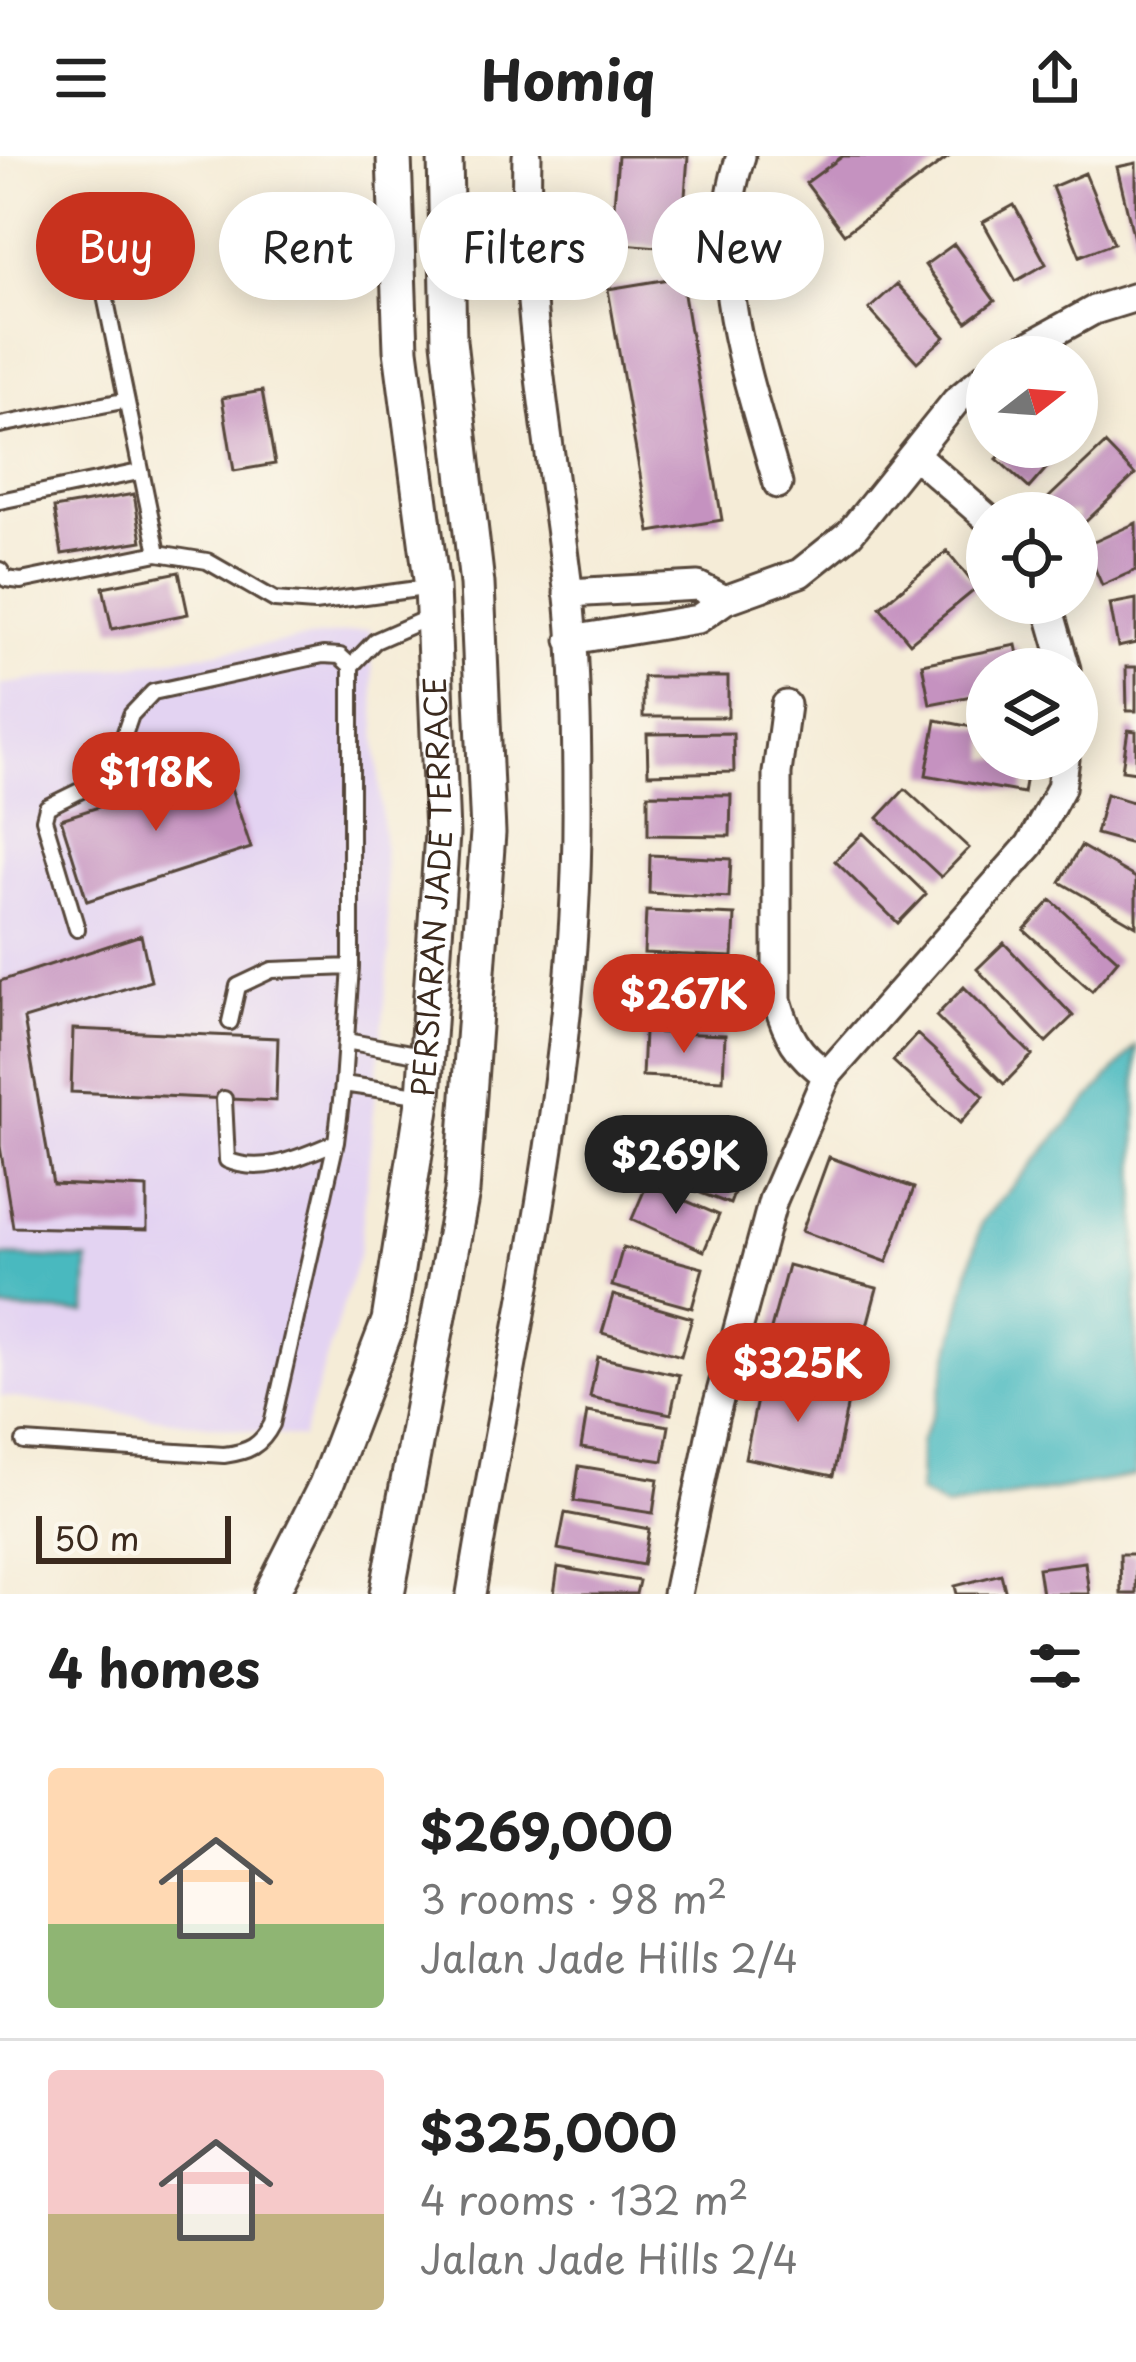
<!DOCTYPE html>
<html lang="en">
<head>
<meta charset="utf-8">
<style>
	:root { --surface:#fff; --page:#f6f6f6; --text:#222; --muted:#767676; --line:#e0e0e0; --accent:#c8321e }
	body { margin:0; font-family:"Playpen Sans",sans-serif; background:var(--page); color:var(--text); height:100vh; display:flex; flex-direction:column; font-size:45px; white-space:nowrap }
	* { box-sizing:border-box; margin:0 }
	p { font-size:39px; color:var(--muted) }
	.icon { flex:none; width:66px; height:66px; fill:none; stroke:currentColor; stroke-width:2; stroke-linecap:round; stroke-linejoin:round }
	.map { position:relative; height:1438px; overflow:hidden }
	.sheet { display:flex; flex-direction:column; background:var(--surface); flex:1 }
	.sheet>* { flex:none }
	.guide { position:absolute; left:36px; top:36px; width:1065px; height:108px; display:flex; gap:24px }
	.needle { width:78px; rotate:73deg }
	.controls { position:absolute; left:966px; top:180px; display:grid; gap:24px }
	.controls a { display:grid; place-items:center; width:132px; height:132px; border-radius:50%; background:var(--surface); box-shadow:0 6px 30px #0003; font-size:60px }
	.scale { position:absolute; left:36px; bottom:30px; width:195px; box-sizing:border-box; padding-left:12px; border:6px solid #3b2a1e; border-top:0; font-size:33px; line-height:42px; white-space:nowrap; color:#3b2a1e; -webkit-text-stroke:9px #fbf7ec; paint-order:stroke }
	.price { position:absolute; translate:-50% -102px; padding:0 27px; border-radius:42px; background:var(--accent); color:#fff; font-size:39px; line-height:78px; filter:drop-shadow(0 3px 6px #0008) }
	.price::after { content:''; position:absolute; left:50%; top:72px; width:36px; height:27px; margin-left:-18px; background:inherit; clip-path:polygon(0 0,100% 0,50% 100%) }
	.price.active { background:#222; color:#fff }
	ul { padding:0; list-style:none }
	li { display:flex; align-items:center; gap:36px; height:300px; padding:0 48px }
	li+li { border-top:3px solid var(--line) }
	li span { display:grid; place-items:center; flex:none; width:336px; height:240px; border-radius:12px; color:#555 }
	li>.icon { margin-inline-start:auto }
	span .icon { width:144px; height:144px; fill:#fffc; stroke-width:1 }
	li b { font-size:51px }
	h2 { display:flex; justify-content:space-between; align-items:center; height:144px; padding:0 48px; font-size:51px }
	.chip { padding:0 42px; border-radius:54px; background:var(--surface); box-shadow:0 6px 30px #0003; font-size:42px; line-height:108px }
	.chip.active { background:var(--accent); color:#fff }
	header { display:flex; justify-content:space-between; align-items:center; height:156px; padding:0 48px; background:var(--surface); font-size:54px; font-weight:700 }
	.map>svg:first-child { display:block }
	.built { fill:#e3d3f2 }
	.water { fill:#49b9bf; stroke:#42726e; stroke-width:3 }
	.building { fill:#c592c0 }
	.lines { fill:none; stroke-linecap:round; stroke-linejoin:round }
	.service-casing { stroke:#57473a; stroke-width:20 }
	.minor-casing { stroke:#57473a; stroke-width:33 }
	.tertiary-casing { stroke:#57473a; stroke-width:39 }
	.service { stroke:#fff; stroke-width:14 }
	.minor { stroke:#fff; stroke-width:27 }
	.tertiary { stroke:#fff; stroke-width:33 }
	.labels { text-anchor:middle; stroke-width:9; stroke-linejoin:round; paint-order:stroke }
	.street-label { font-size:30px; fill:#3b2a1e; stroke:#fbf7ec }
</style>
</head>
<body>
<header><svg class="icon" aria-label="menu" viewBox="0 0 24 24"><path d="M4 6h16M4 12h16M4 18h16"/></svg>Homiq<svg class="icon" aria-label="share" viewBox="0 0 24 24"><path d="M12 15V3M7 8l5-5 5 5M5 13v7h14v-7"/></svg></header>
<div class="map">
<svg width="1136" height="1438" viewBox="0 0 1136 1438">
	<rect width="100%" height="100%" fill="#fbf7ec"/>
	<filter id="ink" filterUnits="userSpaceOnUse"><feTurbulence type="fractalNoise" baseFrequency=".00833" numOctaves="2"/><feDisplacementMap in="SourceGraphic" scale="24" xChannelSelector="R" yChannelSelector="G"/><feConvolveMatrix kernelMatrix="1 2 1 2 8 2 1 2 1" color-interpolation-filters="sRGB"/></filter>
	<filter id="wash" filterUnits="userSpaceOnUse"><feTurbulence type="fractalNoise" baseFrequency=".004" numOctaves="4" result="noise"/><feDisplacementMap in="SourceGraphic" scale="48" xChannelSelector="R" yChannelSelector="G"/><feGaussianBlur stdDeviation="2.7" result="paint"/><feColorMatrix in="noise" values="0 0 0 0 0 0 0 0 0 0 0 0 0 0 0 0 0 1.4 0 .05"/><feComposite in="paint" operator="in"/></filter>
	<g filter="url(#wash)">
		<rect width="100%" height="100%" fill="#f5ecd7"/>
		<path class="built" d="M370,473L390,795L360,1094L302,1282L0,1240V529Z"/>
		<path class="water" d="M1136,890V1320L946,1352L919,1337L920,1286L937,1249L981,1066Z
			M0,1100L88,1104L86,1157L0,1153Z"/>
		<g id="blocks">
			<path class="building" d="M618,0H688L681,93L611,87Z
				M843,0H950L844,78L806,27Z
				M1136,7V83H1134L1117,11Z
				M1085,17L1114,87L1080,100L1052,31Z
				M1014,49L1046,108L1016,125L983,66Z
				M954,88L995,145L967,166L925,109Z
				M681,121L722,364L650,376L608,133Z
				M897,128L945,181L917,206L869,153Z
				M262,235L275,308L234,315L222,242Z
				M1105,288L1135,319L1077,374V357H1052L1043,347Z
				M1008,291H1065L1029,332L997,303Z
				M134,338L142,385L62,398L54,352Z
				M1136,367V414L1102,429L1085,390Z
				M947,395L977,432L910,487L880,451Z
				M179,416L188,458L112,473L103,431Z
				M1136,443V487L1118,491L1110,448Z
				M1016,489L1021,513H987V537L930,548L922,508Z
				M1126,511H1136V555H1127Z
				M643,521H728V561H643Z
				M936,564L987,574V603H1029L1023,637L926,619Z
				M1128,574L1136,575V616L1122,614Z
				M733,577L734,616L648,618L647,578Z
				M224,611L251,692L87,745L61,663Z
				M905,633L969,692L941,721L878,662Z
				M648,638L731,639L730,680L648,679Z
				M1106,638L1136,647V689L1096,678Z
				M863,677L926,738L898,767L835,705Z
				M1081,690L1136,722V770L1060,726Z
				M650,699L731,703L729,742L649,737Z
				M1051,744L1118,804L1092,835L1024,774Z
				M646,755L735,759L733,801L644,797Z
				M141,779L151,825L24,863L53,1028L147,1032V1074L13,1071L0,990V825Z
				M1004,787L1073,860L1046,886L977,813Z
				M644,816L727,824L723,866L640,859Z
				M964,831L1032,899L1004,928L936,860Z
				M73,873L278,882L276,945L71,936Z
				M644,876L725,879L723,924L642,920Z
				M917,878L984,940L960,967L893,905Z
				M661,982L743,1013L730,1048L648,1017Z
				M829,1001L914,1032L887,1106L802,1075Z
				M647,1028L719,1059L704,1095L632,1063Z
				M623,1091L703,1112L692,1152L612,1130Z
				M788,1109L877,1132L856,1211L767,1188Z
				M613,1139L692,1162L681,1200L602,1177Z
				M598,1201L679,1219L671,1258L590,1241Z
				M762,1219L850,1236L833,1320L745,1302Z
				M587,1256L669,1270L663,1305L581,1292Z
				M579,1310L658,1323L653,1357L574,1345Z
				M565,1357L649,1373L643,1409L558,1393Z
				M1120,1398H1136V1438H1121Z
				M1085,1406L1089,1438H1042L1038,1412Z
				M558,1411L639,1425L636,1438H554Z
				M1001,1418L1006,1438H957L955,1430Z"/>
		</g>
	</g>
	<g filter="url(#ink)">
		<use href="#blocks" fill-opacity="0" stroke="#57473a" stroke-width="3"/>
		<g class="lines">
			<defs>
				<path id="service" d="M103,130L158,397
					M0,269L123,245
					M0,345L139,316
					M0,414L6,423L21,425L158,397L207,405L275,444L314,447L432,431
					M351,510L375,485L432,460
					M230,866L238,830L272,814L351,811
					M346,885L427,900
					M343,928L424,940
					M224,943L227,1004C263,1020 302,1000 336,986
					M24,1286L224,1299C248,1296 261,1290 272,1268L336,986L343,928L351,811V510L340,500L323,499L153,536L131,559L110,620L47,651L44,663L77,773"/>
				<path id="minor" d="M741,0C704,107 749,225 778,328
					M1009,201L1094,154L1136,141
					M914,298L987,362
					M568,437L698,430L725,444
					M1047,447L1066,513
					M571,484L698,463L725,444L800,417L850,377L956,245L987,219
					M786,549L777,617V844C787,879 797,898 827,919
					M471,1438C514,1172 580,912 577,640C577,572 576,500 568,432C550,287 523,146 527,0
					M677,1438L714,1262L773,1044L827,919L1030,689L1061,632L1065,603"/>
				<g id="tertiary">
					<path id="s1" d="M271,1438L326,1329L389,1165L424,940L442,678L432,431L401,194L394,0"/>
					<path d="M387,1438L462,1036L488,677L477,428L449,185L445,0"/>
				</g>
			</defs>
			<use href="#service" class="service-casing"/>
			<use href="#minor" class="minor-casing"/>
			<use href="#tertiary" class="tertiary-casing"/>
			<use href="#service" class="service"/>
			<use href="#minor" class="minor"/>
			<use href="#tertiary" class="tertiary"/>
		</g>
	</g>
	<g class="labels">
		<g class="street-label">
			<text dy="10" stroke="none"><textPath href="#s1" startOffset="735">PERSIARAN JADE TERRACE</textPath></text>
		</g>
	</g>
</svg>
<div class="controls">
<a><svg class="needle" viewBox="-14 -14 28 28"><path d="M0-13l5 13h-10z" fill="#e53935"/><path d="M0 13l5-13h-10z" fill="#767676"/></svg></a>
<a><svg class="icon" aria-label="locate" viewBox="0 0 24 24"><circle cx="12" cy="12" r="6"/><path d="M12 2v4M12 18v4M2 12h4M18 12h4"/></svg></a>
<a><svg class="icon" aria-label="layers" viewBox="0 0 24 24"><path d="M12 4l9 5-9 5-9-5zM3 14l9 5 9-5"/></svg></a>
</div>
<div class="scale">50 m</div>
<b class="price" style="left:156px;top:678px">$118K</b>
<b class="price" style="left:684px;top:900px">$267K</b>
<b class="price active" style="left:676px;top:1061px">$269K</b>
<b class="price" style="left:798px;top:1269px">$325K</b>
<div class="guide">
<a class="chip active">Buy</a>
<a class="chip">Rent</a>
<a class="chip">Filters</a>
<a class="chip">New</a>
</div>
</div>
<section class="sheet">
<h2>4 homes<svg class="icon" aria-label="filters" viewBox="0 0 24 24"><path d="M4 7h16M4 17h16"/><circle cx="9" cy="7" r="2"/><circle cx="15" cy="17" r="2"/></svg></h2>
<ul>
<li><span style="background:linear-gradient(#ffd9b3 65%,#8fb573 0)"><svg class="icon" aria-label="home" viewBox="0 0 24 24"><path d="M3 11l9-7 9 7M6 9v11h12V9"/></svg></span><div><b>$269,000</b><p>3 rooms · 98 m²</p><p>Jalan Jade Hills 2/4</p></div></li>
<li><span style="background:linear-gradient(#f6c9c9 60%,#c2b280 0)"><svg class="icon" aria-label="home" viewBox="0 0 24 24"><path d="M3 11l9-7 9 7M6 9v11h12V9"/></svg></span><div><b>$325,000</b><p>4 rooms · 132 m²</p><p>Jalan Jade Hills 2/4</p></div></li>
</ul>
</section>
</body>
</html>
